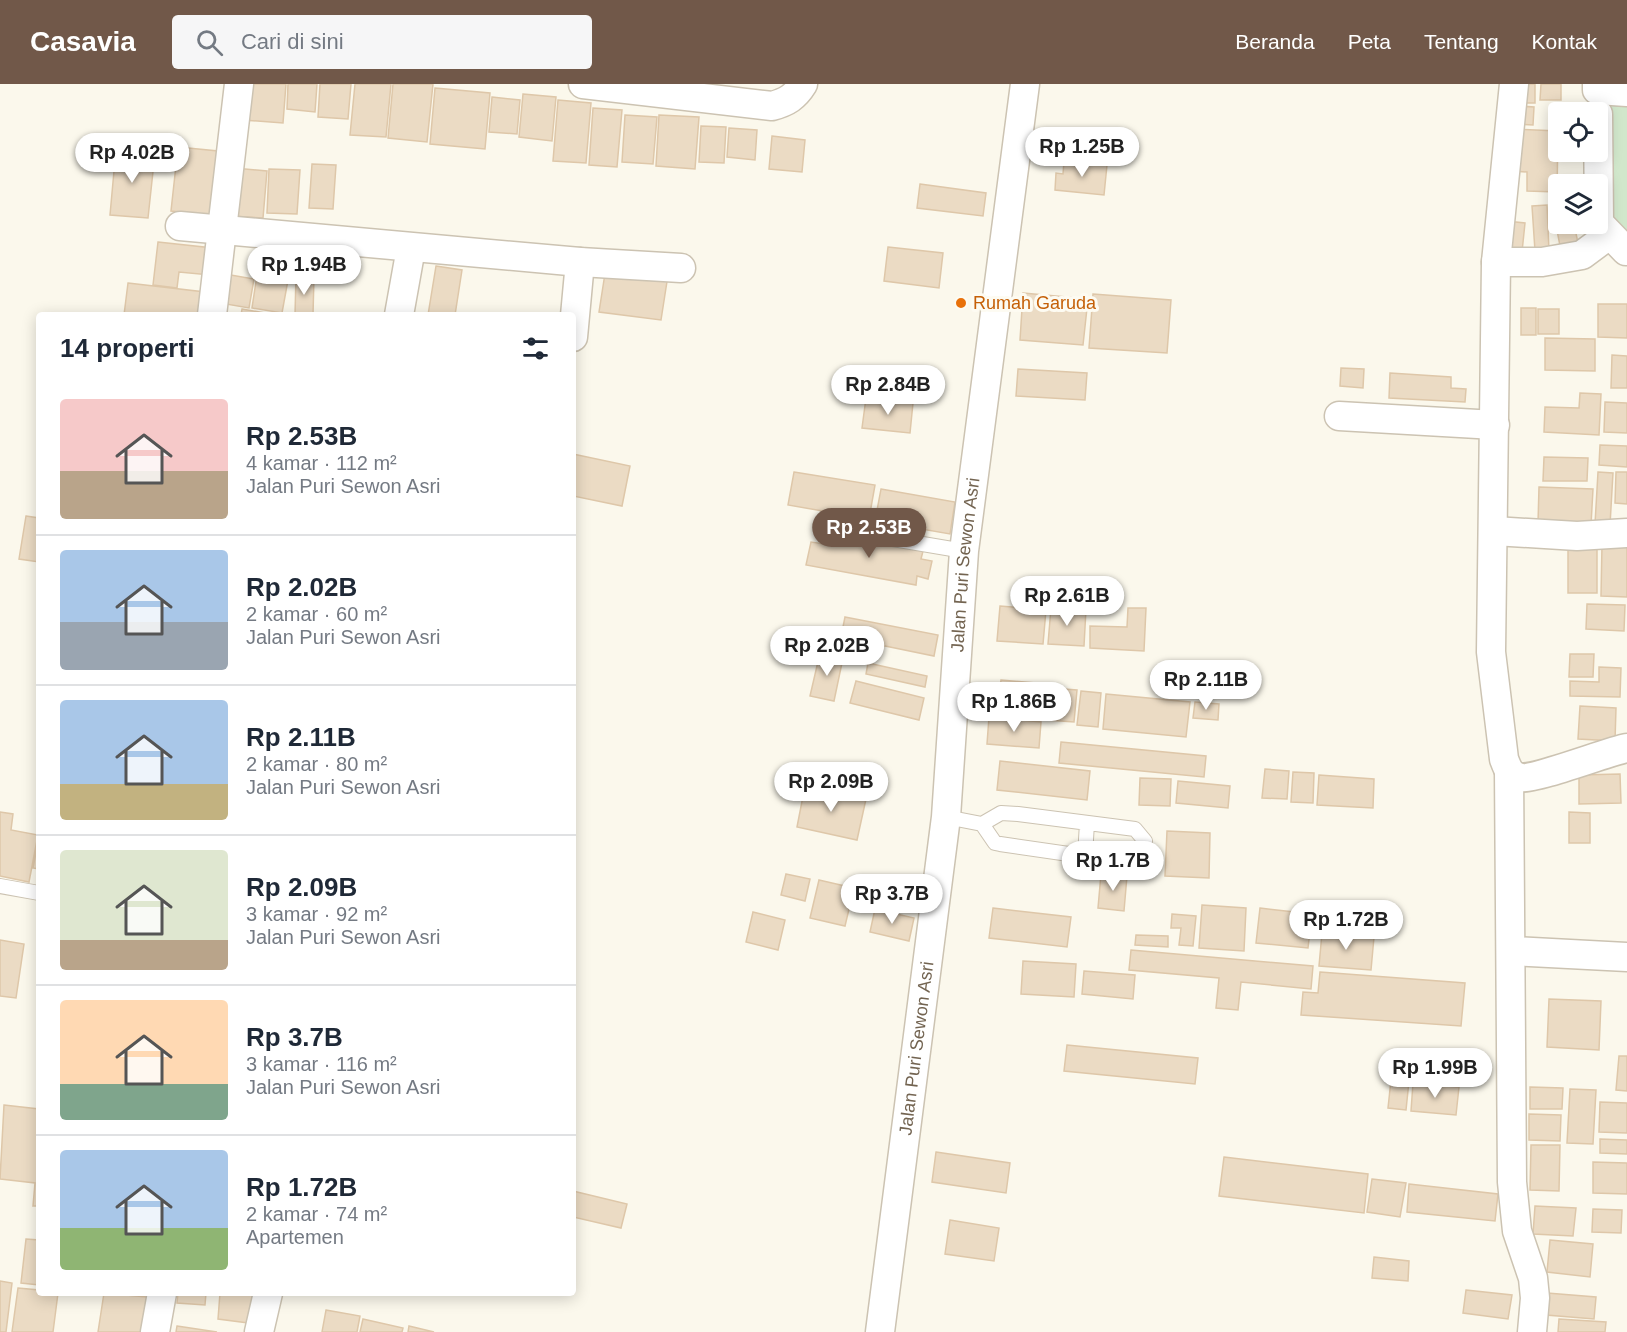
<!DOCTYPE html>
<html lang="id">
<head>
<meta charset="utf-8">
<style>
	:root { --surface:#fff; --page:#f6f6f7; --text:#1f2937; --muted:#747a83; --line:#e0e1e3; --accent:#715849 }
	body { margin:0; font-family:Arial,sans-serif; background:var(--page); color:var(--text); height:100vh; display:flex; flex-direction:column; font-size:22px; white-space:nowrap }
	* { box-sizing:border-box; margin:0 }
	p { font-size:20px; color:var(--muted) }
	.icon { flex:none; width:33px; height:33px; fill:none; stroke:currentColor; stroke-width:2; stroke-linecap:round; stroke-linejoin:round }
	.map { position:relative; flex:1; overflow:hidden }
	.details { position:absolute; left:36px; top:228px; width:540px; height:984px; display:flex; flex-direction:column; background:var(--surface); border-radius:6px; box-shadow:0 3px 15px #0003 }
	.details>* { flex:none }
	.controls { position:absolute; left:1548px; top:18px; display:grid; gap:12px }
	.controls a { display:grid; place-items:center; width:60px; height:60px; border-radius:6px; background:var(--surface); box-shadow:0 3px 15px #0003; font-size:30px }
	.price { position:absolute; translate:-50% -51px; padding:0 14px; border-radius:21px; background:#fff; color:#222; font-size:20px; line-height:39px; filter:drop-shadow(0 2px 3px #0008) }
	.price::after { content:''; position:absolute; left:50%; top:36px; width:18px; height:14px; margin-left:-9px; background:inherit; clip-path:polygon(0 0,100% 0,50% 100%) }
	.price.on { background:var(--accent); color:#fff }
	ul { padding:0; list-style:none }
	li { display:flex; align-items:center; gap:18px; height:150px; padding:0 24px }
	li+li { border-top:2px solid var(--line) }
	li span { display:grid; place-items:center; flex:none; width:168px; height:120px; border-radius:6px; color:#555 }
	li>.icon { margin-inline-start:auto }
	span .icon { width:72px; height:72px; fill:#fffc; stroke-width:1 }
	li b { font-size:26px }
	h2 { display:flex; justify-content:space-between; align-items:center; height:72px; padding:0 24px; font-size:26px }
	header { display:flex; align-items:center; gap:36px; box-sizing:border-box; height:84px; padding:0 30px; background:var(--accent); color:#fff }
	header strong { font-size:28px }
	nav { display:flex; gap:33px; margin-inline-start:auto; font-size:21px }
	.search { width:420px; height:54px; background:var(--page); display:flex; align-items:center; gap:15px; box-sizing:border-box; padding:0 21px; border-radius:6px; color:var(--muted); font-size:22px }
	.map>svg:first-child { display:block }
	.green { fill:#d1e7cb }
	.building { fill:#ebdbc4; stroke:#dec7a9; stroke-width:1.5 }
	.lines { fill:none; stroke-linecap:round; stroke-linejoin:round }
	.service-casing { stroke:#ccc3b2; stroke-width:16 }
	.minor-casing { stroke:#ccc3b2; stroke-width:31 }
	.service { stroke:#fff; stroke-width:14 }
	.minor { stroke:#fff; stroke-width:28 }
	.food-dot { fill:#e8710a; stroke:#fdfbf2; stroke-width:2 }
	.labels { text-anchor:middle; stroke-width:6; stroke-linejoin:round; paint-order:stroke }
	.food-label { font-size:18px; fill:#c56008; stroke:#fdfbf2; text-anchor:start }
	.street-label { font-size:18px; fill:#736451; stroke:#fdfbf2 }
</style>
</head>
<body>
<header>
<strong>Casavia</strong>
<div class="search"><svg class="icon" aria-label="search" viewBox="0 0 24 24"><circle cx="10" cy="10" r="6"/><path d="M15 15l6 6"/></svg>Cari di sini</div>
<nav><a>Beranda</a><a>Peta</a><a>Tentang</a><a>Kontak</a></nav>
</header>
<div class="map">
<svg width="1627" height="1248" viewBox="0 0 1627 1248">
	<rect width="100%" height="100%" fill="#fbf8ec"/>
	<path class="green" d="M1602,0H1627V159L1606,133Z"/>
	<path class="building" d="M246,0H286L283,39L243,36Z
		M288,0H317L315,28L287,25Z
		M320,0H351L348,35L318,33Z
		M355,0H391L386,53L350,51Z
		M393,0H433L427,58L388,54Z
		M1522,0H1535V19H1521Z
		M1541,0H1561V16H1540Z
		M435,4L490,9L485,65L430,60Z
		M523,10L556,13L552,57L519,53Z
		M492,13L520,16L517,50L489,48Z
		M558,16L591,19L586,79L553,77Z
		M1518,22L1534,23L1533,41L1516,40Z
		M593,24L622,26L617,83L589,81Z
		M625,31L657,33L653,80L622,78Z
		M659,31L699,33L695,85L656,82Z
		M701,42L726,43L724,79L699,78Z
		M729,44L757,46L755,76L727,73Z
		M1513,45L1558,47L1557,108L1527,107V88L1512,87Z
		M772,52L805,56L802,88L769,85Z
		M178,63L228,68L221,132L171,127Z
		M116,65L155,69L148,134L110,131Z
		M1064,77L1107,81L1104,111L1055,106L1056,89L1063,90Z
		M312,80L336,81L333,125L309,124Z
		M234,84L267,87L263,134L230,132Z
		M269,85L300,86L297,130L267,129Z
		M920,100L986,109L983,132L917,124Z
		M1558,119V140H1574L1578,159L1560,162L1552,120Z
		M1547,121L1549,167H1535L1532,122Z
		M1506,137L1525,139L1522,168L1503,166Z
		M158,158L213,164L210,191L179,188L177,204L153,201Z
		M263,163L307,171L304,187L260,179Z
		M888,163L943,169L939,204L884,197Z
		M436,182L462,186L455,231H428Z
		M606,183L668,191L661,236L599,228Z
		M225,190L254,195L249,224L220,219Z
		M257,191L288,196L282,229L252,224Z
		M296,192H314L313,231H295Z
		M128,199L205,208L202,231H124Z
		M1023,209L1088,215L1083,261L1020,256Z
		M1093,210L1171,216L1167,269L1089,264Z
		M1598,220H1627V254L1598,253Z
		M1521,224H1536V251H1521Z
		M242,225L276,231H241Z
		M1538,225H1559V250H1538Z
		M1545,254L1595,255V287L1545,286Z
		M1612,271L1627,272V304H1611Z
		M1341,284L1364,285L1363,304L1340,302Z
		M1018,285L1087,289L1085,316L1016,312Z
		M1390,289L1451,293V304L1466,305L1465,318L1389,314Z
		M1580,309L1601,310L1599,351L1544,348L1545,323L1579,324Z
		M866,314L913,319L910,349L862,344Z
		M1605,318L1627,319V349L1604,348Z
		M1600,361L1627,362V383L1599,381Z
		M573,370L630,382L622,422L573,412Z
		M1544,373L1588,374L1587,397H1543Z
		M794,388L875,401L869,435L788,421Z
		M1598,388L1613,389L1610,441L1595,440Z
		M1616,388H1627V420L1615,419Z
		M1539,403L1593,405L1591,441L1538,439Z
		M881,405L955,418L950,450L875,437Z
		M26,432L39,434V478L19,475Z
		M827,449L923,467L921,475L932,477L928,495L917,492L916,501L806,481L811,458L824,460Z
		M1568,459H1597V509H1568Z
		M1602,461L1627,462V513L1601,512Z
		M1587,520L1625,521L1624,547L1586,545Z
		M1000,522L1046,526L1043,560L997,557Z
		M1051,524L1086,525L1084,562L1048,560Z
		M1128,524H1146L1144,567L1090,564V542L1127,543Z
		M845,533L938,551L934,572L841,553Z
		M820,569L843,574L834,617L810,612Z
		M1570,570H1594L1593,593H1569Z
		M868,579L927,592L925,603L866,590Z
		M1599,583L1621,584L1620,613L1570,612V597L1599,598Z
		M1001,596L1047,600L1044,626L998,622Z
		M856,597L924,614L919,636L850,619Z
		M1050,604L1077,606L1074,638L1047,636Z
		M1081,607L1101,609L1098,643L1077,641Z
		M1106,610L1190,618L1186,653L1103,645Z
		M1195,618L1219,620L1218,636L1193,634Z
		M1580,622L1616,624L1615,657L1578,655Z
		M989,633L1041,638L1039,664L987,660Z
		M1061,658L1206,672L1204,693L1059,679Z
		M1000,677L1090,687L1087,716L997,706Z
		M1265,685L1289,687L1287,715L1262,714Z
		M1293,688L1314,689L1313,719L1291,718Z
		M1620,690L1621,719L1579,720V691Z
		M1319,691L1374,695L1373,724L1317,721Z
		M1140,694L1171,695L1170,722L1139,721Z
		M1178,697L1230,702L1228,724L1176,719Z
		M805,702L866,715L857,756L797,743Z
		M0,728L13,730L11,746L38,751L29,798L0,792Z
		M1569,728L1590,729V759H1569Z
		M1167,747L1210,749L1209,794L1165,792Z
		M39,753V785L33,784Z
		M786,790L810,795L805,817L781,811Z
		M1101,790L1127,792L1124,827L1098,824Z
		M819,796L854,804L845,842L810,834Z
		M1202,821L1246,824L1244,867L1199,864Z
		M993,824L1071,833L1067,863L989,854Z
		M1260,824L1312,830L1308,864L1256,859Z
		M875,825L914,834L909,857L870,848Z
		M753,828L785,836L778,866L746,858Z
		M1343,829L1368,832L1367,848L1341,846Z
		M1172,830L1196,832L1193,862L1179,861L1181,844H1171Z
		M1322,849L1374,853L1371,886L1319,882Z
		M1136,851L1168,852V863L1135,861Z
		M0,856L24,860L16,914L0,912Z
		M1131,866L1313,882L1311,905L1241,898L1238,926L1216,924L1219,894L1129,886Z
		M1023,877L1076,880L1074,913L1021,910Z
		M1084,887L1135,891L1133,915L1082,910Z
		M1320,888L1465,899L1461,942L1301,931L1303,908L1318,909Z
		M1549,915L1601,917L1599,966L1547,963Z
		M1067,961L1198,974L1195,1000L1064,987Z
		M1619,972H1627V1007L1616,1006Z
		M1391,996L1409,997L1406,1026L1388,1024Z
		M1413,999L1459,1003L1456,1031L1411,1027Z
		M1530,1003L1563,1004L1562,1025H1530Z
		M1570,1005L1596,1006L1593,1060L1567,1059Z
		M1600,1018L1627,1019V1049L1599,1048Z
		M4,1021L39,1025V1122H33L35,1099L0,1095Z
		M1529,1030L1561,1031L1560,1057L1529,1056Z
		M1600,1055L1627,1056V1070L1600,1069Z
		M1531,1061H1560L1559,1107L1530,1106Z
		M936,1068L1010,1079L1006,1109L932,1098Z
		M1224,1073L1368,1090L1364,1129L1219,1112Z
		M1593,1078L1627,1079V1110L1593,1109Z
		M1372,1095L1406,1099L1400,1133L1367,1128Z
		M1409,1100L1498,1110L1495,1137L1407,1128Z
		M573,1107L627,1120L621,1144L573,1133Z
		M1535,1122L1576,1124L1573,1152L1533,1150Z
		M1593,1125L1622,1126L1621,1149L1592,1148Z
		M950,1136L999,1144L994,1177L945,1170Z
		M26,1155L39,1156V1201L21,1199Z
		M1550,1156L1593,1160L1590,1193L1547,1188Z
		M1374,1173L1409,1177L1408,1197L1372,1194Z
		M0,1197L12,1199L6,1248H0Z
		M18,1204L39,1206V1209H58L53,1248H12Z
		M1466,1206L1512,1211L1508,1235L1463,1229Z
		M104,1209L147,1213L142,1248H98Z
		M178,1209H206L205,1221L177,1219Z
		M220,1209H260L256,1240L218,1235Z
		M1547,1209L1596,1213L1594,1235L1546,1231Z
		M326,1226L360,1232L357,1248H322Z
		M363,1235L403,1244L402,1248H360Z
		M1559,1235L1606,1238L1605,1248H1558Z
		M177,1242L217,1248H176Z
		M409,1242L434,1248H408Z"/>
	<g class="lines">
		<defs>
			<path id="service" d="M834,445L964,467
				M946,733L982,740L1001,729L1018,730L1135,745L1145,757L1140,775L1124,778L1000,760L995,759L982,740
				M1085,772L1087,739
				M0,802L39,809"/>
			<g id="minor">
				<path d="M583,0L772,22C787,18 795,13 803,0"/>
				<path d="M1514,0L1496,178L1491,568L1504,675C1507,683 1509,690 1518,693C1530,698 1606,668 1627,664"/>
				<path d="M1597,0V6L1627,8"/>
				<path d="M1598,30L1599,139L1626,167"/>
				<path d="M180,142L580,178L681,184"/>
				<path d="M1496,178H1542L1582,171L1609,151"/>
				<path d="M212,231L239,0"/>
				<path d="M399,231L411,164"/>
				<path d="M573,253L580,178"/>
				<path d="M1339,332L1495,341"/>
				<path d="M1494,447L1577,452L1627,449"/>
				<path d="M1509,687L1512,1098L1517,1147L1533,1194L1535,1214L1532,1248"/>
				<path d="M1512,867L1627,873"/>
				<path d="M155,1248L162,1209"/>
				<path d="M259,1248L268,1209"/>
				<path id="s1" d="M880,1248L946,733L964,467L1025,0"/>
			</g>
		</defs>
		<use href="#service" class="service-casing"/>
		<use href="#minor" class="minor-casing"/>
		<use href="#service" class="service"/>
		<use href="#minor" class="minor"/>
	</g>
	<circle class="food-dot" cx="961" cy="219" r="6"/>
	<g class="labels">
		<g class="food-label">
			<text x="973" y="225">Rumah Garuda</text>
		</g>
		<g class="street-label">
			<text dy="6" stroke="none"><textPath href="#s1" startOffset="772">Jalan Puri Sewon Asri</textPath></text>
			<text dy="6" stroke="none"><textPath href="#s1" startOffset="286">Jalan Puri Sewon Asri</textPath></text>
		</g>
	</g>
</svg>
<div class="controls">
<a><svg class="icon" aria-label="locate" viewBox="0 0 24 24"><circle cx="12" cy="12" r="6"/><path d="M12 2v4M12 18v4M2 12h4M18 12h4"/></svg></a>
<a><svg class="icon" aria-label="layers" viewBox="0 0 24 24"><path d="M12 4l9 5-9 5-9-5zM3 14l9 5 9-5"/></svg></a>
</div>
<b class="price" style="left:1082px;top:94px">Rp 1.25B</b>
<b class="price" style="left:132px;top:100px">Rp 4.02B</b>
<b class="price" style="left:304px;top:212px">Rp 1.94B</b>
<b class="price" style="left:888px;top:332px">Rp 2.84B</b>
<b class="price on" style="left:869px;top:475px">Rp 2.53B</b>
<b class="price" style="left:1067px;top:543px">Rp 2.61B</b>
<b class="price" style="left:827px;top:593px">Rp 2.02B</b>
<b class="price" style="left:1206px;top:627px">Rp 2.11B</b>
<b class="price" style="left:1014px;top:649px">Rp 1.86B</b>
<b class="price" style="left:831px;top:729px">Rp 2.09B</b>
<b class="price" style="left:1113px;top:808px">Rp 1.7B</b>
<b class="price" style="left:892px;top:841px">Rp 3.7B</b>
<b class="price" style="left:1346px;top:867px">Rp 1.72B</b>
<b class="price" style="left:1435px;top:1015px">Rp 1.99B</b>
<section class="details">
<h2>14 properti<svg class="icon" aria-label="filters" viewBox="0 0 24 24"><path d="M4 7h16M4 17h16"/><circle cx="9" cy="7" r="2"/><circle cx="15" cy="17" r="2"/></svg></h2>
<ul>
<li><span style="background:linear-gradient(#f6c9c9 60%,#b9a48a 0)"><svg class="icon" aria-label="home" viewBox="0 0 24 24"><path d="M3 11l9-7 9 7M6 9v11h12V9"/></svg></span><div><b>Rp 2.53B</b><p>4 kamar · 112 m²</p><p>Jalan Puri Sewon Asri</p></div></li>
<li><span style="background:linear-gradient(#a9c7e8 60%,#9aa5b1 0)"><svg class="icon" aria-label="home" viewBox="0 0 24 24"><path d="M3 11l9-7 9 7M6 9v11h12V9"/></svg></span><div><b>Rp 2.02B</b><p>2 kamar · 60 m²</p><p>Jalan Puri Sewon Asri</p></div></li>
<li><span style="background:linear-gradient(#a9c7e8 70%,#c2b280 0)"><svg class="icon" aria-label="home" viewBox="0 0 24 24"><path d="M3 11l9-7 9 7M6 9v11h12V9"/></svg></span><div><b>Rp 2.11B</b><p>2 kamar · 80 m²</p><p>Jalan Puri Sewon Asri</p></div></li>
<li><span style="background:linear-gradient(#dfe7d0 75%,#b9a48a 0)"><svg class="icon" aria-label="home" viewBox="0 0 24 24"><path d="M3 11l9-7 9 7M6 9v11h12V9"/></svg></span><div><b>Rp 2.09B</b><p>3 kamar · 92 m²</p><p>Jalan Puri Sewon Asri</p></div></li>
<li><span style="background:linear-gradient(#ffd9b3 70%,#7fa58c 0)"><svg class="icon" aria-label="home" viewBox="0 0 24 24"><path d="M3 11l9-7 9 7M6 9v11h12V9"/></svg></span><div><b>Rp 3.7B</b><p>3 kamar · 116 m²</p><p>Jalan Puri Sewon Asri</p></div></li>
<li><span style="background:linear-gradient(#a9c7e8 65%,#8fb573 0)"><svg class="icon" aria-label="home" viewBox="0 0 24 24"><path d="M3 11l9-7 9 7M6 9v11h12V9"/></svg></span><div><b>Rp 1.72B</b><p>2 kamar · 74 m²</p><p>Apartemen</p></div></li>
</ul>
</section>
</div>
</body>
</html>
